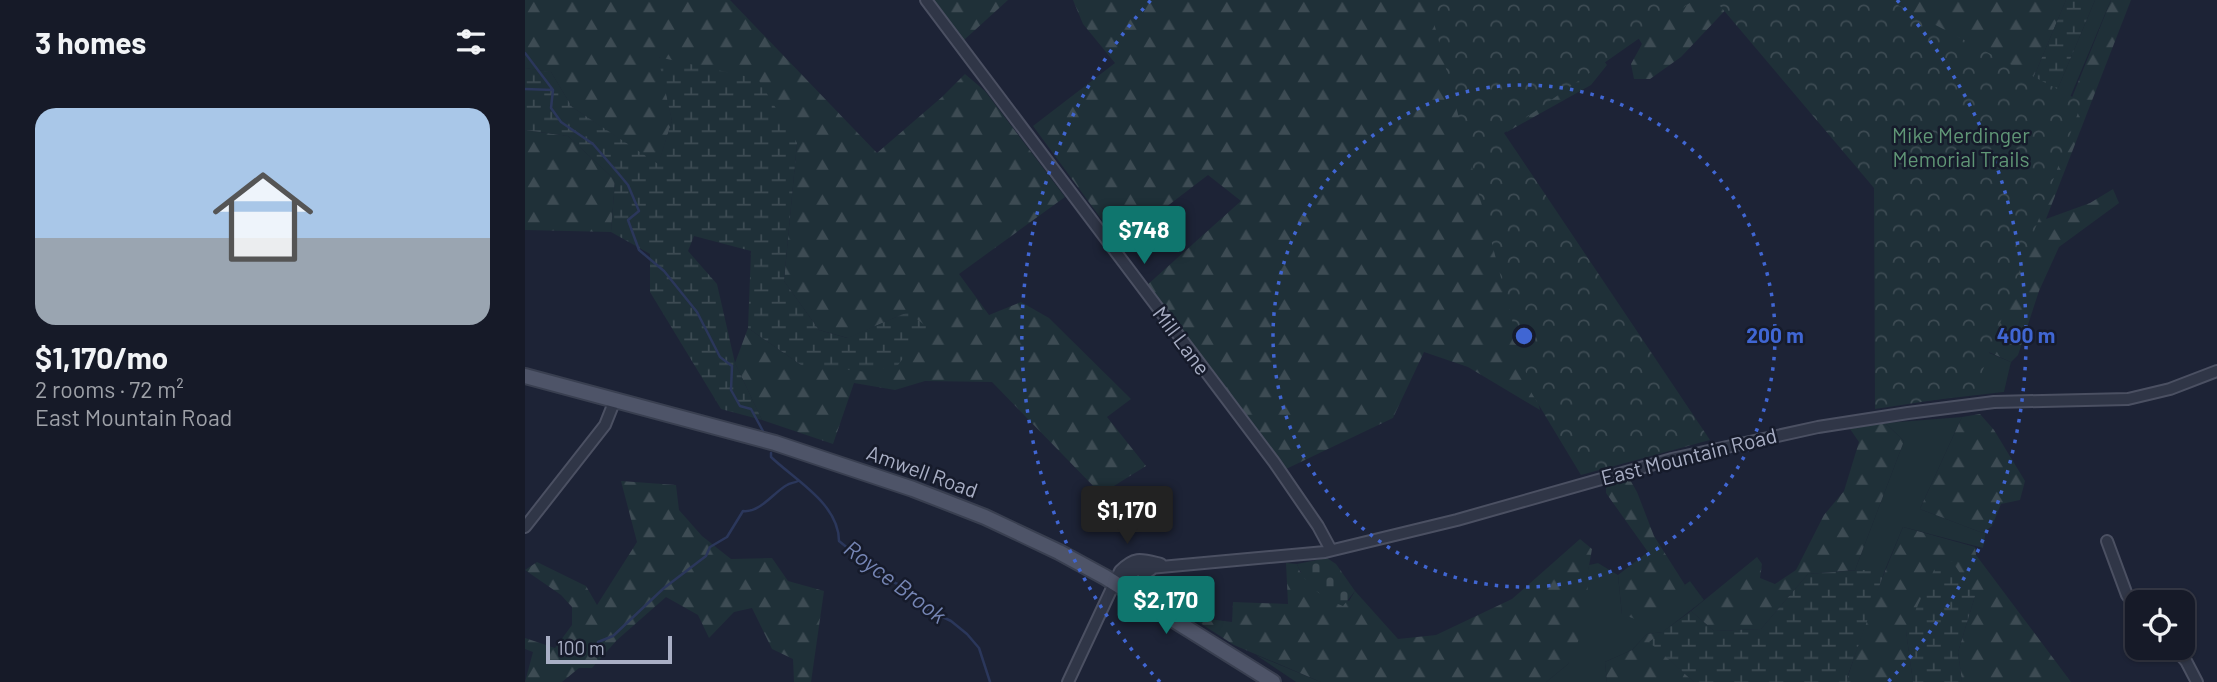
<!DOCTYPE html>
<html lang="en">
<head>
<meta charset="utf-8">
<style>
	:root { --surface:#161a28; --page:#232734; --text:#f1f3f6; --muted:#9ea1a8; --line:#353845; --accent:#0f766e }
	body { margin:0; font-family:Barlow,sans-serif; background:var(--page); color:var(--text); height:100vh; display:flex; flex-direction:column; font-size:26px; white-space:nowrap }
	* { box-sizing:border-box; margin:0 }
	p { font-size:23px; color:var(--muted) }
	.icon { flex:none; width:38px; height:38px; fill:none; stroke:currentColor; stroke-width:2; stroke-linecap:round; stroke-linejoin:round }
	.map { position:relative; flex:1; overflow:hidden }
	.details { display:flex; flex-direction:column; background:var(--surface); width:525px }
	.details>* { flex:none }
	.controls { position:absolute; left:1600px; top:590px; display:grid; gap:14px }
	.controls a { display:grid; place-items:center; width:70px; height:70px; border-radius:14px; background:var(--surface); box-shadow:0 2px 5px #0004,0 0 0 2px var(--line); font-size:35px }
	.scale { position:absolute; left:21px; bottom:18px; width:126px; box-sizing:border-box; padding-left:7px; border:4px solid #a9afc5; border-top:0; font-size:19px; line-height:24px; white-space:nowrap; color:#a9afc5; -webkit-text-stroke:5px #161b2b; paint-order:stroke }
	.price { position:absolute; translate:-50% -60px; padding:0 16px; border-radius:7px; background:var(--accent); color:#fff; font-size:23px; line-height:46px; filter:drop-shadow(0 2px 4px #0008) }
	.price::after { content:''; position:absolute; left:50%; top:42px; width:21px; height:16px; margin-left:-10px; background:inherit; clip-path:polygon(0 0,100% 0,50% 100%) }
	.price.current { background:#222; color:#fff }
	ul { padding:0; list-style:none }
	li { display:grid; align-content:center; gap:14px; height:371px; padding:0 35px }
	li+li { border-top:2px solid var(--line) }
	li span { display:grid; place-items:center; height:217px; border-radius:21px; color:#555 }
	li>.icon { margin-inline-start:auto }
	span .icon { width:126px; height:126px; fill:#fffc; stroke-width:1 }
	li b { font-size:30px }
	h2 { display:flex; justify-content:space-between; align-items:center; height:84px; padding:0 35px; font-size:30px }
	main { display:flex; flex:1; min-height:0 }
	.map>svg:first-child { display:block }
	.green { fill:#1f3038 }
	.forest { fill:url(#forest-firs) }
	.wetland { fill:url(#wetland-marsh) }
	.cemetery { fill:url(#cemetery-stones) }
	.park { fill:url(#park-crowns) }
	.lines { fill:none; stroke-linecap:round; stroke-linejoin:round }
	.stream { stroke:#2b375b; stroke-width:2.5 }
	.minor-casing { stroke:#4b5062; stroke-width:14 }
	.major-casing { stroke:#393f50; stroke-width:18 }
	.minor { stroke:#303647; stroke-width:10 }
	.major { stroke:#4e5468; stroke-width:14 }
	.ring { fill:none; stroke:#4066d3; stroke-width:3.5; stroke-dasharray:3.5 7 }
	.labels { text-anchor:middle; stroke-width:5; stroke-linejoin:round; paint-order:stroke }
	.park-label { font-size:21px; fill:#609676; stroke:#161b2b }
	.street-label { font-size:21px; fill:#a9afc5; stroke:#161b2b }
	.water-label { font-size:23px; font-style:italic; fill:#7686b5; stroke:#161b2b }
	.centre { fill:#4066d3; stroke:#161b2b; stroke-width:3.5 }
	.ring-label { font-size:21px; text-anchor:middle; font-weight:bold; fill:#4066d3; stroke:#161b2b; stroke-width:5; stroke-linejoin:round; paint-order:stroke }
</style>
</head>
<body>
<main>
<section class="details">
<h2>3 homes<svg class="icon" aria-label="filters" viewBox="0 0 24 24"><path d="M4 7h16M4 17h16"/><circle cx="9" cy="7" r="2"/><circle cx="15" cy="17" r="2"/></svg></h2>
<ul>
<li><span style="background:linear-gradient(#a9c7e8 60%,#9aa5b1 0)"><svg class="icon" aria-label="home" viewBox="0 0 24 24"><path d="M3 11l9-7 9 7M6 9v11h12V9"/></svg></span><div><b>$1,170/mo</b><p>2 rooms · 72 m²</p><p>East Mountain Road</p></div></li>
</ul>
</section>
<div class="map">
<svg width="1692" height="682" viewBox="0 0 1692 682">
	<defs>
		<pattern id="forest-firs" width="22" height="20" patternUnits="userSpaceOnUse" patternTransform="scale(1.75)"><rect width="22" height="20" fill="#1f3038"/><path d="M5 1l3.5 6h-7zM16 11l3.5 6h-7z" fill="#3d4b53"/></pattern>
		<pattern id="wetland-marsh" width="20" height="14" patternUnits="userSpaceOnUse" patternTransform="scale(1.75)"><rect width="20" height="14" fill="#1f3038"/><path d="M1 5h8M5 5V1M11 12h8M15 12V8" fill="none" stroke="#3d4b53"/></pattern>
		<pattern id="cemetery-stones" width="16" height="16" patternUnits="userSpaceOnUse" patternTransform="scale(1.75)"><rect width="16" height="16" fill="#1f3038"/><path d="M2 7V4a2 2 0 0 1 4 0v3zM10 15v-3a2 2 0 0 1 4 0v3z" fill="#3d4b53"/></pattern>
		<pattern id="park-crowns" width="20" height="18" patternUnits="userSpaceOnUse" patternTransform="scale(1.75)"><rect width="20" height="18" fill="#1f3038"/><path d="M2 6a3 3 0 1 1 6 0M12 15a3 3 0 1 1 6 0" fill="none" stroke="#3d4b53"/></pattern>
	</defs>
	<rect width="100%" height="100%" fill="#1d2336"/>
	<path class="green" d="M1570,0H1586L1539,112L1448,346L1486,362L1479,392L1401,401Z
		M1437,417L1395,509L1458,533L1461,531L1458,548L1378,527L1360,570H1330L1379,441L1360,423Z
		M1073,563L1093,575L1097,614L1136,602L1165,581L1179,600L1138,632L1122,634L1107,650L1080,662L1082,682H1021L1043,664L1064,565Z
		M731,655L796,682H771Z"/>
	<path class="forest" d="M0,0H205L352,153L417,97L440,74L460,91L540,197L434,274L464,315L496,302L524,318L606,399L582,417L621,466L576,494L467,382L400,381L370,390L329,383L308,444L237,420L210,363L223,328L276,365L383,312L323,338L294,330L259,281L272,143L134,57L147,121L133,165L47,107L26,72L0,68Z
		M409,0H483L439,40Z
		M548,0H917L1015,410L943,367L899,352L868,418L761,469L621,286L716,201L683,175L594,243L508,126L590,63L558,24Z
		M946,0H1210L1156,57L1125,79H1109L1106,64L1117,44L1103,21L1065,43L1082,65L1066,85L982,132L975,123Z
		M1351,0H1541L1428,270Z
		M1586,0H1606L1521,219L1565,203L1588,189L1594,203L1534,247L1514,291L1493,355L1486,362L1448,345Z
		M0,130L43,136L90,180L86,232L0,230Z
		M1455,414L1469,430L1500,481L1495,500L1476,504L1467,526L1458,533L1395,509L1437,417Z
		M1360,423L1379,441L1330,570L1283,574L1236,629L1189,631L1166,611L1232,557L1237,564L1235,578L1250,584L1271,570L1299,515L1319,491L1334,442L1325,429Z
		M1104,478L1112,492L1129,536L1160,585L1115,621L1097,614L1093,575L1123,552L1081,493V484Z
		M96,481L151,485L154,510L177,536L206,559L247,558L263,581L299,591L286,682H269L268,659L247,649L227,608L209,612L184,638L173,615L141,597L92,640L67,668H54L37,682H0L8,652L0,649V638L30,648L47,625V607L36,595L0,570L12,562L61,586L72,605L112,542Z
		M1378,527L1450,547L1451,555L1546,682H1437L1433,652L1450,596L1381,631L1388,682H1326L1322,679L1348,601Z
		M1055,539L1067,549L1062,577L1064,617L1043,664L1021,682H796L709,645L658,612L677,605L683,619L707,622L708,602L763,604L761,563L772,564L775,572L824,601L830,591L873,639L911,635L987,599Z
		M1138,632L1125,642L1169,682H1082L1080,662L1107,650L1122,634Z"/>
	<path class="wetland" d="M1541,0H1570L1439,312L1428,270Z
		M133,57L233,79L272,143L259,281L294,330L322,338L383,312L402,327L373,365L343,372L276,365L223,328L226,251L169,236L163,251L192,284L210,363L237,420L196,409L125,292V254L86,232L90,180L43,136L0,130V68L26,72L47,107L133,164L147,121Z
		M1427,561L1450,596L1433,652L1437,682H1388L1381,631L1409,570Z
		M1333,570H1360L1322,678L1326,682H1169L1124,642L1166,611L1189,631L1236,629L1283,574Z"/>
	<path class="cemetery" d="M802,558L811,564L830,591L818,606C798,599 780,585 772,564Z"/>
	<path class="park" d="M903,0H1169L979,133L1185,440L1056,475L1006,392Z
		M1190,0H1363L1557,102L1449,394L1350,409L1349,188Z"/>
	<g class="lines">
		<path class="stream" d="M0,53L28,90L26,108L36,122L68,144L93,173L103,185L114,211L103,220L114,250L139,271L172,312L195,357L207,366L206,390L215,406L226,409L239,433
			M0,89L28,90
			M246,453V457C270,480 314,504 314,541L361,579L384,589L403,610L426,621L442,634L454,648L465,682
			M73,642L88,636L139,588L181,556L185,547L202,537L218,511C235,513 249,492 262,485C265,483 269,483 273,481"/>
		<defs>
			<path id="minor" d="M401,0L749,462L793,526L806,550
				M0,527L80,425L90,400
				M1582,541L1602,595L1612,609
				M590,583L614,569L800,552L932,520L1147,459L1293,427L1383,413L1469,402L1603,399L1645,389L1692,371
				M623,602C614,589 612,578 627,569
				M1649,648L1661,661L1672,682
				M543,682L595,571C610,556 616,559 636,564"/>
			<path id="major" d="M0,376L250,443L388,489L460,517L534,552L580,577L748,682"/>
		</defs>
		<use href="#minor" class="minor-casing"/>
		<use href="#major" class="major-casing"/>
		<use href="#minor" class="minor"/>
		<use href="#major" class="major"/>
	</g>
	<g class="ring">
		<circle cx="999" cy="336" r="251"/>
		<path d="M635 682A502 502 0 0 1 626 0M1372 0A502 502 0 0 1 1363 682"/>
	</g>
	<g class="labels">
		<g class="park-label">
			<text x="1436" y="143">Mike Merdinger<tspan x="1436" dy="24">Memorial Trails</tspan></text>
		</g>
		<g class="street-label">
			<text transform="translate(656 341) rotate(53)" y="7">Mill Lane</text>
			<text transform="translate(1164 457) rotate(-14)" y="7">East Mountain Road</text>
			<text transform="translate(397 472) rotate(20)" y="7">Amwell Road</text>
		</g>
		<g class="water-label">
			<text transform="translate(370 582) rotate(37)" y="8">Royce Brook</text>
		</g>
	</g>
	<circle cx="999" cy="336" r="10" class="centre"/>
	<g class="ring-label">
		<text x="1250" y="343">200 m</text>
		<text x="1501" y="343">400 m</text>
	</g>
</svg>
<div class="controls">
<a><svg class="icon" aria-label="locate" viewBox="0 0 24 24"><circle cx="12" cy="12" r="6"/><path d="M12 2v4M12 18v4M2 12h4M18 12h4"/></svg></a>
</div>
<div class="scale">100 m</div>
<b class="price" style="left:619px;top:266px">$748</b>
<b class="price current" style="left:602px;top:546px">$1,170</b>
<b class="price" style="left:641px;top:636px">$2,170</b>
</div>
</main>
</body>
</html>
